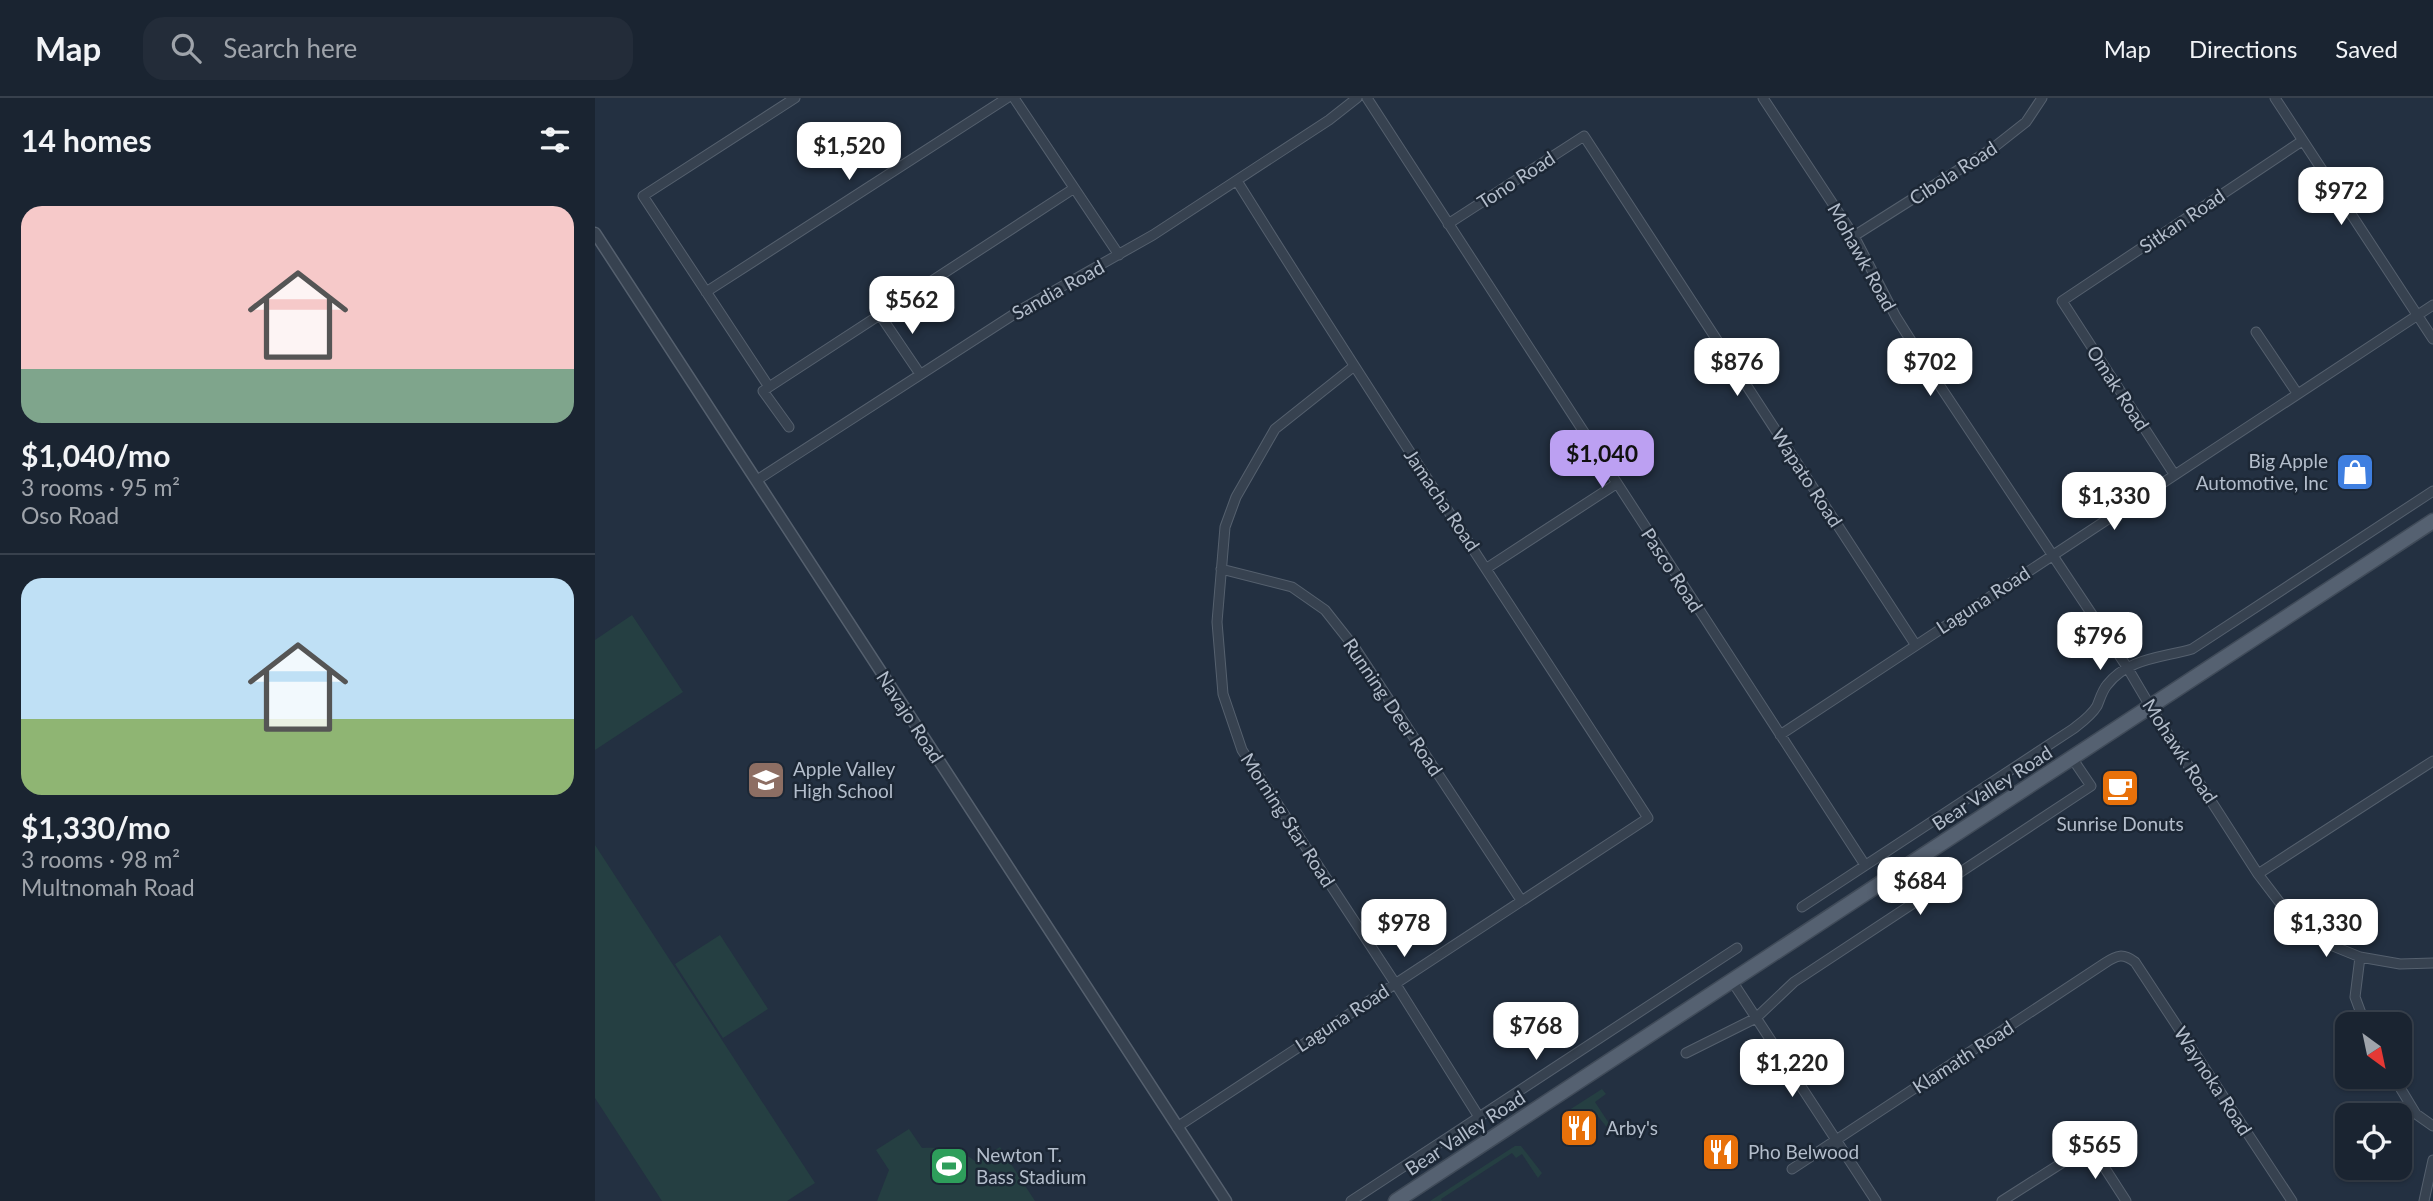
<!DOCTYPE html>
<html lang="en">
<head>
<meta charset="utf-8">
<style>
	:root { --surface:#1a2431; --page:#232c39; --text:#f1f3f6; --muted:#9fa4ab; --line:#38414d; --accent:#bca0f2 }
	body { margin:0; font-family:Lato,sans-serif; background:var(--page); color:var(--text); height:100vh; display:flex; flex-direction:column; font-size:26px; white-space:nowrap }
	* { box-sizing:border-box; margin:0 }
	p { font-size:23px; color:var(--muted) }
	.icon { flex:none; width:38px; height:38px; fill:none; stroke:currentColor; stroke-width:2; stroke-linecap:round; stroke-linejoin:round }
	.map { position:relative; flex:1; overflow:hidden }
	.side { display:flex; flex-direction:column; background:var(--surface); width:595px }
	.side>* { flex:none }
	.needle { width:46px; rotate:147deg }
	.fabs { position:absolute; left:1740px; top:914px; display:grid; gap:14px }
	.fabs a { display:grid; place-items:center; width:77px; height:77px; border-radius:14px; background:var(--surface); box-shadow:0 2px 5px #0004,0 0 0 2px var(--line); font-size:35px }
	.price { position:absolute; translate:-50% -60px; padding:0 16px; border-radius:14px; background:#fff; color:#222; font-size:23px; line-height:46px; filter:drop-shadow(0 2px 4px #0008) }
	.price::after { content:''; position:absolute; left:50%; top:42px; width:21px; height:16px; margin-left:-10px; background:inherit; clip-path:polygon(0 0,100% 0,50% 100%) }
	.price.on { background:var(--accent); color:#111 }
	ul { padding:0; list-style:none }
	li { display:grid; align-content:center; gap:14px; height:371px; padding:0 21px }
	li+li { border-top:2px solid var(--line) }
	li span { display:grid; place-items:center; height:217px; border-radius:21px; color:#555 }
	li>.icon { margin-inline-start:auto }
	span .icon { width:126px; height:126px; fill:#fffc; stroke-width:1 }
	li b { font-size:30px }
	h2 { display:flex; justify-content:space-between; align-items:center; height:84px; padding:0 21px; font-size:30px }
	header { display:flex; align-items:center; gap:42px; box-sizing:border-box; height:98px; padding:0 35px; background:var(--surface); border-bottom:2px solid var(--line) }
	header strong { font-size:33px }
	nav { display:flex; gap:38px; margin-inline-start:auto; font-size:24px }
	.search { width:490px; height:63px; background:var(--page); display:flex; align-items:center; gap:18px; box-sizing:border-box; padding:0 24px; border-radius:21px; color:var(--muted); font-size:26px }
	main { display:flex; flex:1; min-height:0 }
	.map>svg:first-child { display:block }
	.green { fill:#253f42 }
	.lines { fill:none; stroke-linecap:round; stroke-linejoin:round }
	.minor-casing { stroke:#55606e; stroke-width:11 }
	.tertiary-casing { stroke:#55606e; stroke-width:13 }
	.primary-casing { stroke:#404b59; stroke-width:17 }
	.minor { stroke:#374250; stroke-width:9 }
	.tertiary { stroke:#374250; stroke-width:10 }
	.primary { stroke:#556171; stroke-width:14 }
	.labels { text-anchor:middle; stroke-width:5; stroke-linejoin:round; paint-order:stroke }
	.street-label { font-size:19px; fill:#b3bdcb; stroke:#1c2735 }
	.poi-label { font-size:19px; fill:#b3bdcb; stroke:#1c2735; text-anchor:start }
</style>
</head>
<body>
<header>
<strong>Map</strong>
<div class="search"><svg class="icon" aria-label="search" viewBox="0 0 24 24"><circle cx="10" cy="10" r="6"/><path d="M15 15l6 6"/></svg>Search here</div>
<nav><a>Map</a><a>Directions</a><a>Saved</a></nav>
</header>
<main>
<section class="side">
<h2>14 homes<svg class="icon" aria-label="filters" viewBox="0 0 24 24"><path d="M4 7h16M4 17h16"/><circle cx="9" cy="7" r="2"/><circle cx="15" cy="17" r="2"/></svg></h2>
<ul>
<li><span style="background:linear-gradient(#f6c9c9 75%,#7fa58c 0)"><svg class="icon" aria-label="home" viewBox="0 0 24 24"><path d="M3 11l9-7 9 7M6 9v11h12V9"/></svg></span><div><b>$1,040/mo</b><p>3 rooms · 95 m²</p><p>Oso Road</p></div></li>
<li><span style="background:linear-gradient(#bfe0f5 65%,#8fb573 0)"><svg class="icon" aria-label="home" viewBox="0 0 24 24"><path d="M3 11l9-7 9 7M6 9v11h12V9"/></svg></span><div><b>$1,330/mo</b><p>3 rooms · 98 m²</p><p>Multnomah Road</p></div></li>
</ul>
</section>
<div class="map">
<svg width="1838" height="1103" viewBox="0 0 1838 1103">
	<rect width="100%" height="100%" fill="#233041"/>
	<path class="green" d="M37,517L88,594L0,652V542Z
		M0,747L220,1085L192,1103H67L0,1000Z
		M125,837L173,911L128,940L80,866Z
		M1007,991L1011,996L1000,1004L1017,1030L1014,1032L997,1011L974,1025L968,1016Z
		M314,1031L327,1050C347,1049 365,1050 381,1064L405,1049L440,1103H282L294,1072L281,1052Z
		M920,1048H926L947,1075L943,1080L927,1056L921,1060L917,1055L846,1101L847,1103H835Z"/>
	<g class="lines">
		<defs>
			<path id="minor" d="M419,0L524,157
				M772,0L1270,767
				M1168,0L1259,138L1301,219L1337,276L1532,569L1555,608L1663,776L1698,822L1733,846L1765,859L1805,866L1838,865
				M1680,0L1838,241
				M853,126L989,38L1320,546
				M1259,138L1398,50L1431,24L1447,0
				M111,194L412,0
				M285,217L325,276
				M1661,234L1702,295
				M758,269L680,331L641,399L630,429L622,524L628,596L647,652L800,885L884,1019
				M174,289L478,91
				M194,329L168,293L174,289L48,98L200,0
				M1579,376L1467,203L1707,43
				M162,382L427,211L558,137L734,22L762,0
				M892,470L1021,386
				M626,471L697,489L730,512L760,550L926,802
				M1185,637L1838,207
				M1663,776L1838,663
				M1207,809L1478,631C1487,624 1496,618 1502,608C1505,601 1507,593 1512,587C1533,560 1566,560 1597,551L1838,393
				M1765,859L1760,899L1770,926
				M1137,883L1281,1103
				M1091,955L1161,920L1199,884L1496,688L1477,660
				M1798,978L1821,1016L1838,1028
				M582,1029L1053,720C916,508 776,298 642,83
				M1197,1071L1510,865C1522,857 1528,855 1540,864L1697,1103
				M756,1103L1142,850
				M1407,1103L1495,1047L1531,1103
				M1829,1103L1838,1062"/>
			<path id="tertiary" d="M0,135L631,1103"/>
			<path id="primary" d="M801,1103L1838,423"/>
		</defs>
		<use href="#minor" class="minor-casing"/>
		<use href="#tertiary" class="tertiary-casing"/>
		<use href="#primary" class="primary-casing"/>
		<use href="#minor" class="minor"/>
		<use href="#tertiary" class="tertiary"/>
		<use href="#primary" class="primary"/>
	</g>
	<defs>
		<symbol id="shop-square" viewBox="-11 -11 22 22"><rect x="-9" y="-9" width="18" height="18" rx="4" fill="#3f7fe0" stroke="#1c2735"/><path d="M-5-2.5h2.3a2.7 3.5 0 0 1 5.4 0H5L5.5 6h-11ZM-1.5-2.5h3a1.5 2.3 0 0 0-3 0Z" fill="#fff"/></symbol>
		<symbol id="school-square" viewBox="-11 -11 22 22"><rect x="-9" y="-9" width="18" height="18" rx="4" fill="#8d6e63" stroke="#1c2735"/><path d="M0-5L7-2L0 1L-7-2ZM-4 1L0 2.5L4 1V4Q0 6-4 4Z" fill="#fff"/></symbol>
		<symbol id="cafe-square" viewBox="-11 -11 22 22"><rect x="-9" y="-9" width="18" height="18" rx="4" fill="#e8710a" stroke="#1c2735"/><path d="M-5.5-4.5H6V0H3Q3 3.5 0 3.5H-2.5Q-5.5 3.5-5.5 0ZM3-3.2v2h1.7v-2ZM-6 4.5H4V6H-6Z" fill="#fff"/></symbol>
		<symbol id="restaurant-square" viewBox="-11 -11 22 22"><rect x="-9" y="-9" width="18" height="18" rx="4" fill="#e8710a" stroke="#1c2735"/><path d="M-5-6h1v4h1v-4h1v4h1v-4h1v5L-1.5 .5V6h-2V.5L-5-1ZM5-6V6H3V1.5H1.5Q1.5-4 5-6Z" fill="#fff"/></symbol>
		<symbol id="stadium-square" viewBox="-11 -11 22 22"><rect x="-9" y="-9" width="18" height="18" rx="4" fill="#2e9e5b" stroke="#1c2735"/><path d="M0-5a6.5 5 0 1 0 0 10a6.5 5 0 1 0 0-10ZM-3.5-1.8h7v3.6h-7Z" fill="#fff"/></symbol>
	</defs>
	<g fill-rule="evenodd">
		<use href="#shop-square" x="1738" y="352" width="44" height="44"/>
		<use href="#school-square" x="149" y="660" width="44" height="44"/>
		<use href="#cafe-square" x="1503" y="668" width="44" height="44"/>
		<use href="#restaurant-square" x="962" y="1008" width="44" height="44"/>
		<use href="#restaurant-square" x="1104" y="1032" width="44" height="44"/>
		<use href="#stadium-square" x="332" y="1046" width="44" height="44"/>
	</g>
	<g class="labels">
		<g class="street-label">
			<text transform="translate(1358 75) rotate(-33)" y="7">Cibola Road</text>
			<text transform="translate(921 82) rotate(-33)" y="7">Tono Road</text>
			<text transform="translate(1587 123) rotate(-34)" y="7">Sitkan Road</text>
			<text transform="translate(1267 159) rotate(61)" y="7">Mohawk Road</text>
			<text transform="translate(463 192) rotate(-29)" y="7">Sandia Road</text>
			<text transform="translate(1523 290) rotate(57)" y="7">Omak Road</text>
			<text transform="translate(1212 380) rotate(57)" y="7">Wapato Road</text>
			<text transform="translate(847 402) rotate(56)" y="7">Jamacha Road</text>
			<text transform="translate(1077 472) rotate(57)" y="7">Pasco Road</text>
			<text transform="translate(1388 502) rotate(-33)" y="7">Laguna Road</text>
			<text transform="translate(798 609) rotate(56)" y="7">Running Deer Road</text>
			<text transform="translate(315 619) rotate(57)" y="7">Navajo Road</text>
			<text transform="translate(1585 653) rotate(57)" y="7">Mohawk Road</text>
			<text transform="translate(1397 690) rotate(-33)" y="7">Bear Valley Road</text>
			<text transform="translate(693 722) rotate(57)" y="7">Morning Star Road</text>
			<text transform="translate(747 920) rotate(-33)" y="7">Laguna Road</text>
			<text transform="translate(1368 959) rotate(-33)" y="7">Klamath Road</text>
			<text transform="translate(1618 983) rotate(57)" y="7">Waynoka Road</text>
			<text transform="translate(870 1035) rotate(-33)" y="7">Bear Valley Road</text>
		</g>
		<g class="poi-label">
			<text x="1733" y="370" text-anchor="end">Big Apple<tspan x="1733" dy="22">Automotive, Inc</tspan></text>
			<text x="198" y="678">Apple Valley<tspan x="198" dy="22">High School</tspan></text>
			<text x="1525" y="733" text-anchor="middle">Sunrise Donuts</text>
			<text x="1011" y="1037">Arby's</text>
			<text x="1153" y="1061">Pho Belwood</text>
			<text x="381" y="1064">Newton T.<tspan x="381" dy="22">Bass Stadium</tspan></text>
		</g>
	</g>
</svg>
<div class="fabs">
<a><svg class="needle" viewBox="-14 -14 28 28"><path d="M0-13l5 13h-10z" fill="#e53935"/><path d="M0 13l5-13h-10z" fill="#9fa4ab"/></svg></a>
<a><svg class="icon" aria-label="locate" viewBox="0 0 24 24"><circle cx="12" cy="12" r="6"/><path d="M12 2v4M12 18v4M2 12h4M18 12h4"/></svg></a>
</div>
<b class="price" style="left:254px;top:84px">$1,520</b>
<b class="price" style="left:1746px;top:129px">$972</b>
<b class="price" style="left:317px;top:238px">$562</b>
<b class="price" style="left:1142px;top:300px">$876</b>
<b class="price" style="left:1335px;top:300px">$702</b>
<b class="price on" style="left:1007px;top:392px">$1,040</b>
<b class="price" style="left:1519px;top:434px">$1,330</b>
<b class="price" style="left:1505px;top:574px">$796</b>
<b class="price" style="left:1325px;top:819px">$684</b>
<b class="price" style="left:809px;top:861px">$978</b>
<b class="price" style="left:1731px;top:861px">$1,330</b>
<b class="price" style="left:941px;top:964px">$768</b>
<b class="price" style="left:1197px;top:1001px">$1,220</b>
<b class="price" style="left:1500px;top:1083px">$565</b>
</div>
</main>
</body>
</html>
